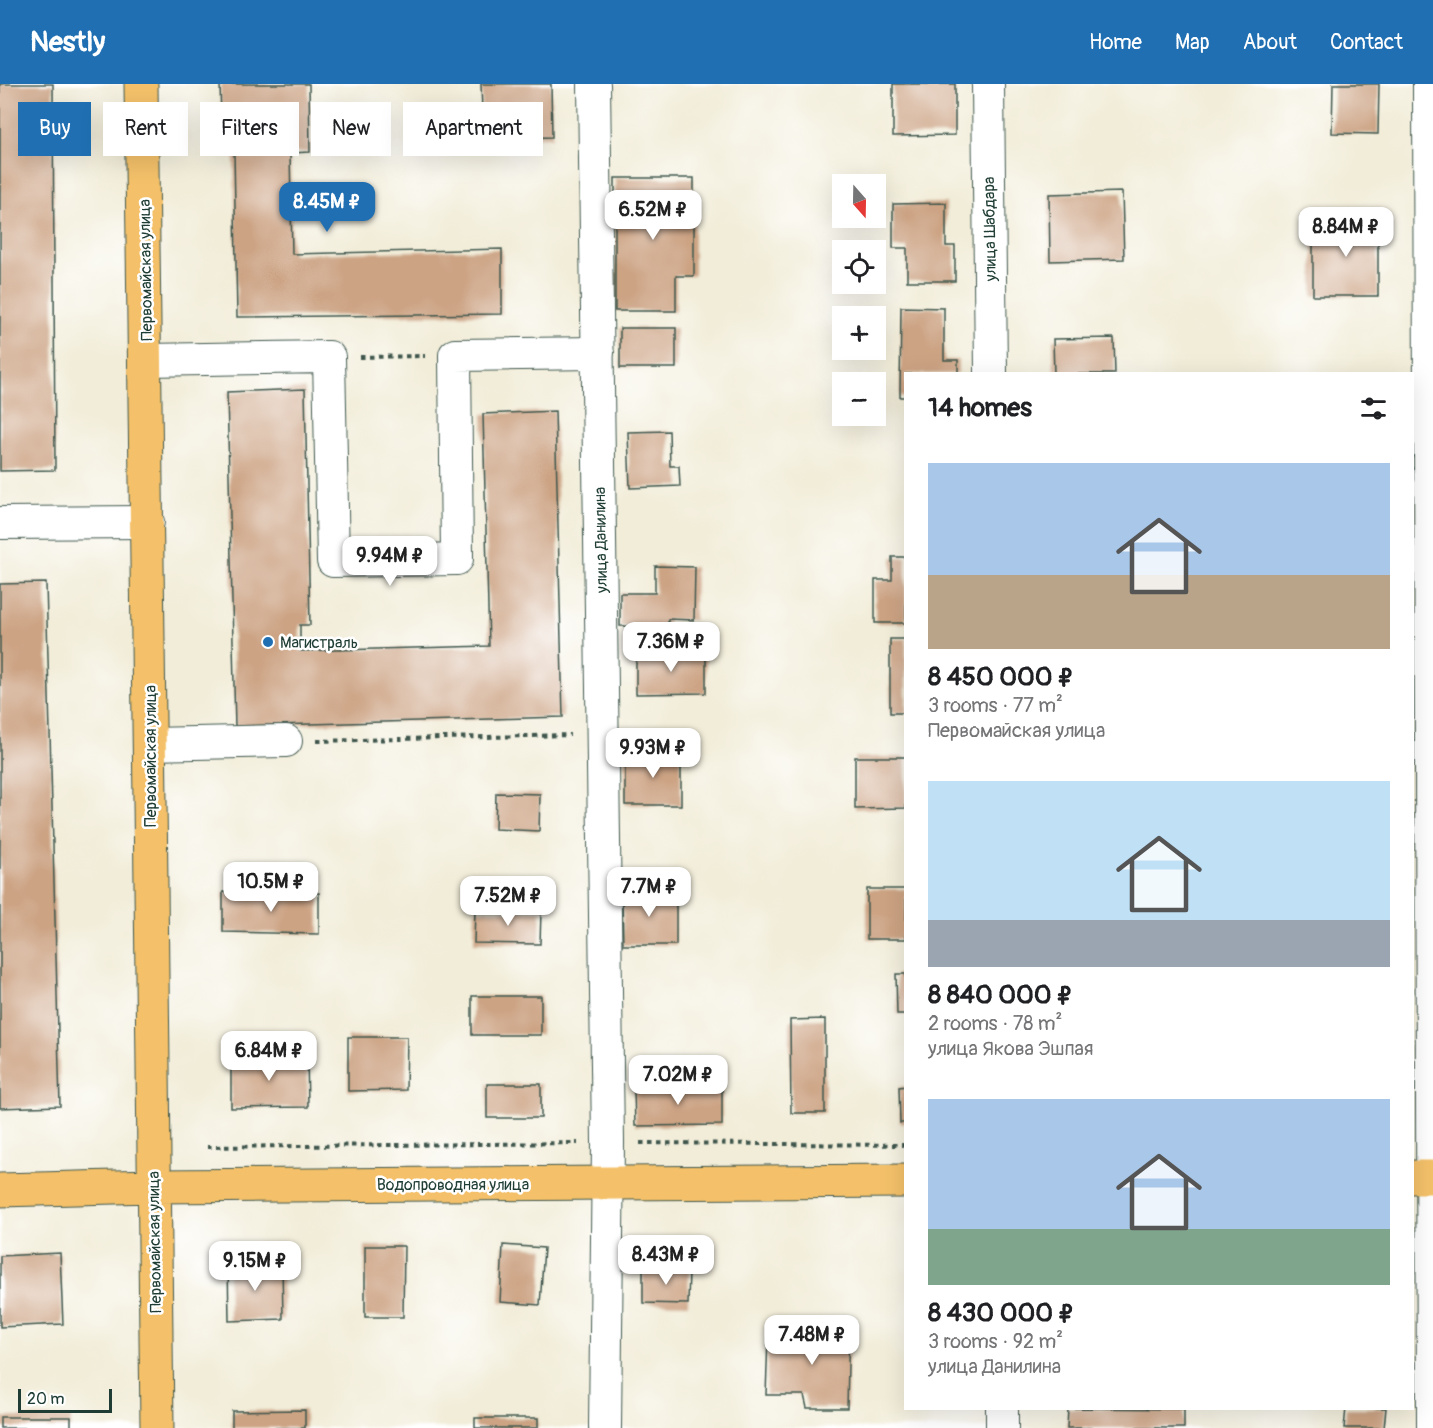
<!DOCTYPE html>
<html lang="en">
<head>
<meta charset="utf-8">
<style>
	:root { --surface:#fff; --page:#f6f6f6; --text:#202124; --muted:#757577; --accent:#1f6fb2 }
	body { margin:0; font-family:Pangolin,sans-serif; background:var(--page); color:var(--text); height:100vh; display:flex; flex-direction:column; font-size:22px; white-space:nowrap }
	* { box-sizing:border-box; margin:0 }
	p { font-size:20px; color:var(--muted) }
	.icon { flex:none; width:33px; height:33px; fill:none; stroke:currentColor; stroke-width:2; stroke-linecap:round; stroke-linejoin:round }
	.map { position:relative; flex:1; overflow:hidden }
	.panel { position:absolute; left:904px; top:288px; width:510px; height:1038px; display:flex; flex-direction:column; background:var(--surface); border-radius:0px; box-shadow:0 6px 24px #0002 }
	.panel>* { flex:none }
	.hud { position:absolute; left:18px; top:18px; width:570px; height:54px; display:flex; gap:12px }
	.needle { width:39px; rotate:160deg }
	.tools { position:absolute; left:832px; top:90px; display:grid; gap:12px }
	.tools a { display:grid; place-items:center; width:54px; height:54px; border-radius:0px; background:var(--surface); box-shadow:0 6px 24px #0002; font-size:30px }
	.scale { position:absolute; left:18px; bottom:15px; width:94px; box-sizing:border-box; padding-left:6px; border:3px solid #1f3d34; border-top:0; font-size:16px; line-height:21px; white-space:nowrap; color:#1f3d34; -webkit-text-stroke:4px #fff; paint-order:stroke }
	.price { position:absolute; translate:-50% -51px; padding:0 14px; border-radius:12px; background:#fff; color:#222; font-size:20px; line-height:39px; filter:drop-shadow(0 2px 3px #0008) }
	.price::after { content:''; position:absolute; left:50%; top:36px; width:18px; height:14px; margin-left:-9px; background:inherit; clip-path:polygon(0 0,100% 0,50% 100%) }
	.price.on { background:var(--accent); color:#fff }
	ul { padding:0; list-style:none }
	li { display:grid; align-content:center; gap:12px; height:318px; padding:0 24px }
	li span { display:grid; place-items:center; height:186px; border-radius:0px; color:#555 }
	li>.icon { margin-inline-start:auto }
	span .icon { width:108px; height:108px; fill:#fffc; stroke-width:1 }
	li b { font-size:26px }
	h2 { display:flex; justify-content:space-between; align-items:center; height:72px; padding:0 24px; font-size:26px }
	.chip { padding:0 21px; border-radius:0px; background:var(--surface); box-shadow:0 6px 24px #0002; font-size:21px; line-height:54px }
	.chip.on { background:var(--accent); color:#fff }
	header { display:flex; align-items:center; gap:36px; box-sizing:border-box; height:84px; padding:0 30px; background:var(--accent); color:#fff }
	header strong { font-size:28px }
	nav { display:flex; gap:33px; margin-inline-start:auto; font-size:21px }
	.map>svg:first-child { display:block }
	.building { fill:#cca383 }
	.lines { fill:none; stroke-linecap:round; stroke-linejoin:round }
	.minor-casing { stroke:#3f574d; stroke-width:34 }
	.major-casing { stroke:#3f574d; stroke-width:35 }
	.path { stroke:#3f574d; stroke-width:4; stroke-dasharray:4.5 4.5; stroke-linecap:butt }
	.minor { stroke:#fff; stroke-width:32 }
	.major { stroke:#f4c16a; stroke-width:33 }
	.poi-dot { fill:#1f6fb2; stroke:#fff; stroke-width:2 }
	.labels { text-anchor:middle; stroke-width:5; stroke-linejoin:round; paint-order:stroke }
	.street-label { font-size:16px; fill:#1f3d34; stroke:#fff }
	.poi-label { font-size:16px; fill:#1f3d34; stroke:#fff; text-anchor:start }
</style>
</head>
<body>
<header>
<strong>Nestly</strong>
<nav><a>Home</a><a>Map</a><a>About</a><a>Contact</a></nav>
</header>
<div class="map">
<svg width="1433" height="1344" viewBox="0 0 1433 1344">
	<rect width="100%" height="100%" fill="#fff"/>
	<filter id="ink" filterUnits="userSpaceOnUse"><feTurbulence type="fractalNoise" baseFrequency=".0167" numOctaves="2"/><feDisplacementMap in="SourceGraphic" scale="12" xChannelSelector="R" yChannelSelector="G"/><feConvolveMatrix kernelMatrix="1 2 1 2 8 2 1 2 1" color-interpolation-filters="sRGB"/></filter>
	<filter id="wash" filterUnits="userSpaceOnUse"><feTurbulence type="fractalNoise" baseFrequency=".008" numOctaves="4" result="noise"/><feDisplacementMap in="SourceGraphic" scale="24" xChannelSelector="R" yChannelSelector="G"/><feGaussianBlur stdDeviation="1.35" result="paint"/><feColorMatrix in="noise" values="0 0 0 0 0 0 0 0 0 0 0 0 0 0 0 0 0 1.4 0 .05"/><feComposite in="paint" operator="in"/></filter>
	<g filter="url(#wash)">
		<rect width="100%" height="100%" fill="#f2edd9"/>
		<g id="blocks">
			<path class="building" d="M0,0H53L55,386L0,387Z
				M220,0H309L310,68L290,69L292,170L502,165V230L237,233L234,68L222,69Z
				M481,0H551L552,53L483,55Z
				M893,0H955V51L893,52Z
				M1333,0H1379L1378,50L1332,49Z
				M615,94H694V192H676V227H615Z
				M1122,108L1124,175L1050,177L1049,110Z
				M946,119V162H955V197H907V164H893V120Z
				M1313,137H1378V212H1313Z
				M901,223L944,224V276H958V290H906V313H900Z
				M620,244H676V284H620Z
				M1114,254L1115,290H1054L1053,255Z
				M305,305L310,541H300V567L489,562L483,330L555,327L563,633L235,642L227,308Z
				M669,347L670,382H679L680,402L630,404L628,348Z
				M892,473H906V539H875V496H892Z
				M655,482L695,483L694,536L668,535V543L620,542V509H655Z
				M46,499L60,1022L0,1024V500Z
				M890,555H906V629H890Z
				M636,569H706V609L636,610Z
				M625,669H681V721H625Z
				M855,673H906V724L855,725Z
				M496,709L540,710L539,747L495,745Z
				M867,805H906V855H867Z
				M223,808L319,809V850L223,848Z
				M622,808H676V861H623Z
				M475,826L541,827L540,860L474,859Z
				M896,890H906V930H897Z
				M472,912H541V951H472Z
				M825,935V1029H791L790,936Z
				M348,953H407L406,1006L348,1007Z
				M307,971L308,1023L231,1024V972Z
				M487,1000H541V1034H487Z
				M906,1002V1039H900L899,1003Z
				M722,1003V1041L635,1042L634,1004Z
				M503,1161L544,1164L540,1221L500,1218Z
				M365,1162H404L403,1233H365Z
				M60,1169L63,1240L0,1243V1172Z
				M228,1180H282L283,1235L229,1237Z
				M643,1184L689,1186L688,1220L643,1219Z
				M810,1237L849,1238L847,1324H807L804,1311H766L768,1253L809,1254Z
				M1068,1324L1184,1325V1344H1067Z
				M1346,1324H1386L1384,1344H1344Z
				M305,1326V1344H232V1327Z
				M0,1333H71V1344H0Z
				M475,1334H538V1344H475Z"/>
		</g>
	</g>
	<g filter="url(#ink)">
		<use href="#blocks" fill-opacity="0" stroke="#3f574d" stroke-width="1.5"/>
		<g class="lines">
			<defs>
				<path id="minor" d="M594,0L608,1058L605,1344
					M988,0L991,290
					M1429,0L1433,1344
					M147,276L329,273L333,477L457,475L455,271L598,269
					M0,439L148,438
					M150,660L286,657
					M1002,1324V1344"/>
				<path id="major" d="M141,0C150,448 150,896 157,1344
					M1413,1093H1433
					M0,1106L153,1102L906,1097"/>
			</defs>
			<use href="#minor" class="minor-casing"/>
			<use href="#major" class="major-casing"/>
			<path class="path" d="M360,273L425,272
				M317,657L570,651
				M640,1059L906,1061
				M207,1063L578,1059"/>
			<use href="#minor" class="minor"/>
			<use href="#major" class="major"/>
		</g>
	</g>
	<circle class="poi-dot" cx="268" cy="558" r="6"/>
	<g class="labels">
		<g class="street-label">
			<text transform="translate(989 145) rotate(-91)" y="6">улица Шабдара</text>
			<text transform="translate(145 186) rotate(-91)" y="6">Первомайская улица</text>
			<text transform="translate(600 456) rotate(-91)" y="6">улица Данилина</text>
			<text transform="translate(150 672) rotate(-90)" y="6">Первомайская улица</text>
			<text x="453" y="1106">Водопроводная улица</text>
			<text transform="translate(154 1158) rotate(-91)" y="6">Первомайская улица</text>
		</g>
		<g class="poi-label">
			<text x="280" y="564">Магистраль</text>
		</g>
	</g>
</svg>
<div class="tools">
<a><svg class="needle" viewBox="-14 -14 28 28"><path d="M0-13l5 13h-10z" fill="#e53935"/><path d="M0 13l5-13h-10z" fill="#757577"/></svg></a>
<a><svg class="icon" aria-label="locate" viewBox="0 0 24 24"><circle cx="12" cy="12" r="6"/><path d="M12 2v4M12 18v4M2 12h4M18 12h4"/></svg></a>
<a>+</a>
<a>−</a>
</div>
<div class="scale">20 m</div>
<b class="price on" style="left:327px;top:149px">8.45M ₽</b>
<b class="price" style="left:653px;top:157px">6.52M ₽</b>
<b class="price" style="left:1346px;top:174px">8.84M ₽</b>
<b class="price" style="left:390px;top:503px">9.94M ₽</b>
<b class="price" style="left:671px;top:589px">7.36M ₽</b>
<b class="price" style="left:653px;top:695px">9.93M ₽</b>
<b class="price" style="left:271px;top:829px">10.5M ₽</b>
<b class="price" style="left:649px;top:834px">7.7M ₽</b>
<b class="price" style="left:508px;top:843px">7.52M ₽</b>
<b class="price" style="left:269px;top:998px">6.84M ₽</b>
<b class="price" style="left:678px;top:1022px">7.02M ₽</b>
<b class="price" style="left:666px;top:1202px">8.43M ₽</b>
<b class="price" style="left:255px;top:1208px">9.15M ₽</b>
<b class="price" style="left:812px;top:1282px">7.48M ₽</b>
<div class="hud">
<a class="chip on">Buy</a>
<a class="chip">Rent</a>
<a class="chip">Filters</a>
<a class="chip">New</a>
<a class="chip">Apartment</a>
</div>
<section class="panel">
<h2>14 homes<svg class="icon" aria-label="filters" viewBox="0 0 24 24"><path d="M4 7h16M4 17h16"/><circle cx="9" cy="7" r="2"/><circle cx="15" cy="17" r="2"/></svg></h2>
<ul>
<li><span style="background:linear-gradient(#a9c7e8 60%,#b9a48a 0)"><svg class="icon" aria-label="home" viewBox="0 0 24 24"><path d="M3 11l9-7 9 7M6 9v11h12V9"/></svg></span><div><b>8 450 000 ₽</b><p>3 rooms · 77 m²</p><p>Первомайская улица</p></div></li>
<li><span style="background:linear-gradient(#bfe0f5 75%,#9aa5b1 0)"><svg class="icon" aria-label="home" viewBox="0 0 24 24"><path d="M3 11l9-7 9 7M6 9v11h12V9"/></svg></span><div><b>8 840 000 ₽</b><p>2 rooms · 78 m²</p><p>улица Якова Эшпая</p></div></li>
<li><span style="background:linear-gradient(#a9c7e8 70%,#7fa58c 0)"><svg class="icon" aria-label="home" viewBox="0 0 24 24"><path d="M3 11l9-7 9 7M6 9v11h12V9"/></svg></span><div><b>8 430 000 ₽</b><p>3 rooms · 92 m²</p><p>улица Данилина</p></div></li>
</ul>
</section>
</div>
</body>
</html>
